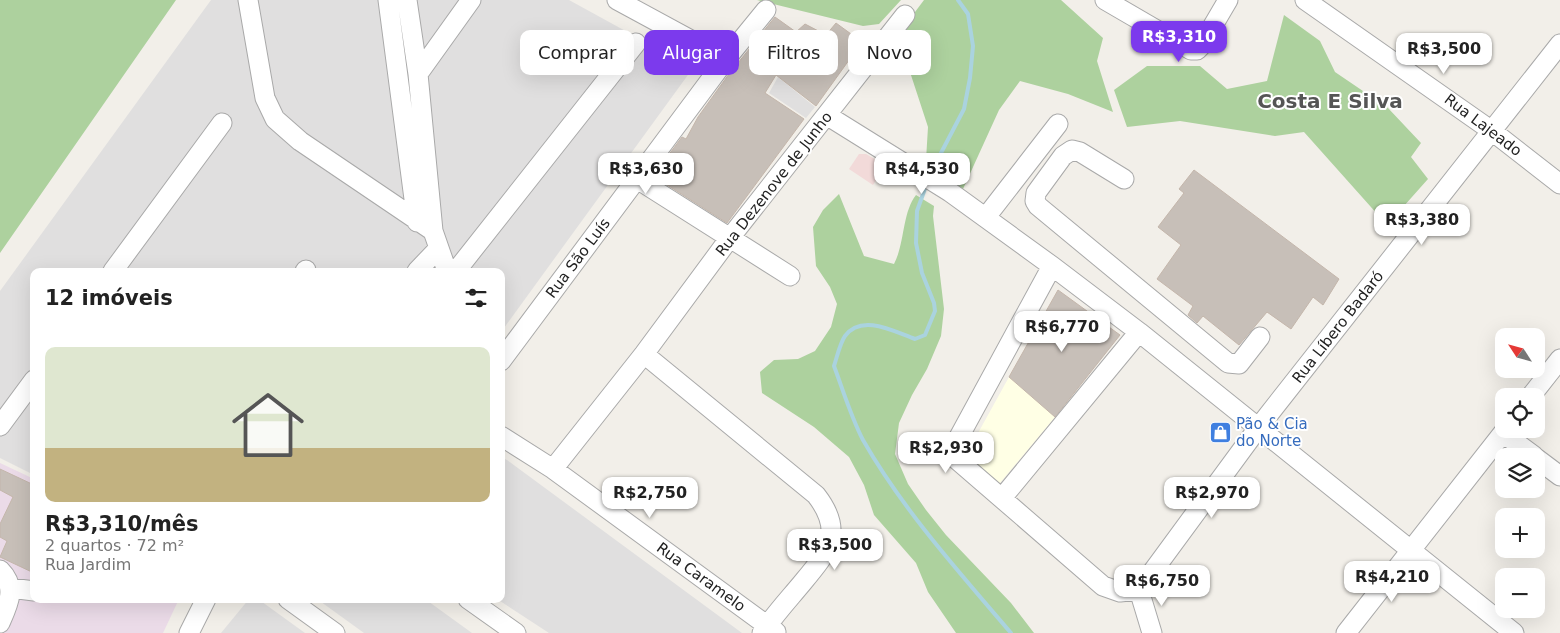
<!DOCTYPE html>
<html lang="pt">
<head>
<meta charset="utf-8">
<style>
	:root { --surface:#fff; --page:#f2f2f2; --text:#222; --muted:#767676; --line:#e0e0e0; --accent:#7c3aed }
	body { margin:0; font-family:"DejaVu Sans",sans-serif; background:var(--page); color:var(--text); height:100vh; display:flex; flex-direction:column; font-size:19px; white-space:nowrap }
	* { box-sizing:border-box; margin:0 }
	p { font-size:16px; color:var(--muted) }
	.icon { flex:none; width:28px; height:28px; fill:none; stroke:currentColor; stroke-width:2; stroke-linecap:round; stroke-linejoin:round }
	.map { position:relative; flex:1; overflow:hidden }
	.drawer { position:absolute; left:30px; top:268px; width:475px; height:335px; display:flex; flex-direction:column; background:var(--surface); border-radius:10px; box-shadow:0 5px 20px #0002 }
	.drawer>* { flex:none }
	.guide { position:absolute; left:520px; top:30px; width:475px; height:45px; display:flex; gap:10px }
	.needle { width:32px; rotate:306deg }
	.tools { position:absolute; left:1495px; top:328px; display:grid; gap:10px }
	.tools a { display:grid; place-items:center; width:50px; height:50px; border-radius:10px; background:var(--surface); box-shadow:0 5px 20px #0002; font-size:25px }
	.price { position:absolute; translate:-50% -42px; padding:0 11px; border-radius:10px; background:#fff; color:#222; font-size:16px; line-height:32px; filter:drop-shadow(0 1px 2px #0008) }
	.price::after { content:''; position:absolute; left:50%; top:30px; width:15px; height:11px; margin-left:-8px; background:inherit; clip-path:polygon(0 0,100% 0,50% 100%) }
	.price.current { background:var(--accent); color:#fff }
	ul { padding:0; list-style:none }
	li { display:grid; align-content:center; gap:10px; height:265px; padding:0 15px }
	li+li { border-top:1px solid var(--line) }
	li span { display:grid; place-items:center; height:155px; border-radius:10px; color:#555 }
	li>.icon { margin-inline-start:auto }
	span .icon { width:90px; height:90px; fill:#fffc; stroke-width:1 }
	li b { font-size:21px }
	h2 { display:flex; justify-content:space-between; align-items:center; height:60px; padding:0 15px; font-size:21px }
	.tag { padding:0 18px; border-radius:10px; background:var(--surface); box-shadow:0 5px 20px #0002; font-size:18px; line-height:45px }
	.tag.current { background:var(--accent); color:#fff }
	.map>svg:first-child { display:block }
	.residential { fill:#e0dfdf }
	.commercial { fill:#f2dad9 }
	.industrial { fill:#ebdbe8 }
	.education { fill:#ffffe5 }
	.forest { fill:#add19e }
	.lines { fill:none; stroke-linecap:round; stroke-linejoin:round }
	.stream { stroke:#aad3df; stroke-width:4 }
	.building { fill:#c7bfb8; stroke:#c4b6ab }
	.minor-casing { stroke:#a9a9a9; stroke-width:21 }
	.minor { stroke:#fff; stroke-width:19 }
	.labels { text-anchor:middle; stroke-width:4; stroke-linejoin:round; paint-order:stroke }
	.street-label { font-size:15px; fill:#222; stroke:#fff }
	.shop-label { font-size:15px; fill:#366cbe; stroke:#fff; text-anchor:start }
	.district-label { font-size:20px; font-weight:bold; fill:#555; stroke:#fff }
</style>
</head>
<body>
<div class="map">
<svg width="1560" height="633" viewBox="0 0 1560 633">
	<rect width="100%" height="100%" fill="#f2efe9"/>
	<path class="residential" d="M211,0H569L693,68L501,332V271H34V475L0,458V291Z
		M778,77L815,107L806,118L769,93Z
		M501,457L507,460L742,633H549L497,599H501Z
		M249,599H258L305,633H221Z
		M317,599H425L472,633H364Z"/>
	<path class="commercial" d="M859,154H866L885,165L873,185L849,169Z"/>
	<path class="industrial" d="M0,463L34,479V599H179L163,633H0Z"/>
	<path class="education" d="M1009,377L1055,417L999,484L971,462L967,453Z"/>
	<path class="forest" d="M0,0H176L0,253Z
		M757,0H901L879,24L863,26Z
		M924,0H1061L1103,38L1097,61L1113,112L1068,94L1020,81L999,110L963,189L926,160L928,127L909,69L903,28Z
		M1284,15L1320,41L1335,72L1388,108L1421,143L1411,157L1428,179L1387,225L1304,132L1275,136L1180,121L1127,127L1114,90L1147,66H1200L1227,89L1267,81Z
		M839,194L864,256L894,264C905,243 902,213 916,195L934,206L933,216L944,309L941,336L927,369L912,395L899,423L895,454L908,484L926,510L946,535L1011,603L1034,633H956L928,592L916,563L874,515L864,485L849,457L814,427L762,393L760,372L774,360L798,359L815,351L831,327L837,304L830,287L816,266L813,227L823,210Z"/>
	<g class="lines">
		<path class="stream" d="M930,174L964,109L970,78L973,46L968,14L958,0
			M927,183L917,211L916,243L922,273L934,303L935,311L925,335L915,339C895,332 862,313 845,336C840,343 837,357 834,366C843,390 851,417 863,440C903,510 959,572 1011,633"/>
	</g>
	<path class="building" d="M775,17L796,32L805,24L826,35L836,23L862,42L816,106L776,75L765,93L804,119L727,223L653,176L682,137L686,139L698,117L729,74Z
		M1194,170L1339,279L1323,305L1313,297L1291,329L1267,312L1239,345L1203,316L1197,323L1188,315L1193,306L1157,279L1181,245L1158,227L1184,193L1179,189Z
		M1058,290L1120,335L1055,417L1009,377Z
		M0,469L34,485V573L0,557L7,541L0,537V524L13,497L0,490Z"/>
	<g class="lines">
		<defs>
			<path id="minor" d="M248,0L265,98L275,119L300,141L433,231
				M388,0L417,222
				M407,0L418,74L433,231L447,271
				M617,0L726,59
				M1105,0L1191,50H1197L1201,46L1228,0
				M1305,0L1492,131L1560,184
				M418,74L471,0
				M828,116L950,192L1052,266L1139,332L1514,633
				M637,179L790,276
				M1124,179L1080,152L1072,150L1063,156L1036,193L1035,201L1038,206L1228,363L1239,364L1260,337
				M986,217L1058,124
				M1052,266L953,448L955,458L1103,586L1120,592L1139,590
				M113,271L222,123
				M305,271L306,270
				M417,271L439,248
				M456,271L636,43
				M644,354L816,495C845,532 828,552 803,582C789,599 774,615 762,633
				M501,361L726,59L766,10
				M1531,396L1560,359
				M0,426L34,380
				M1503,433L1534,456
				M501,436L553,469L776,632
				M1536,458L1560,476
				M553,469L644,354L729,239L905,15
				M1002,498L1139,332
				M0,570C17,587 9,603 0,623
				M11,588L34,591
				M1139,590L1258,428L1560,44
				M1139,590L1152,633
				M288,599L335,633
				M468,599L516,633
				M189,633L206,599
				M1346,633L1506,429"/>
		</defs>
		<use href="#minor" class="minor-casing"/>
		<use href="#minor" class="minor"/>
	</g>
	<defs>
		<symbol id="shop-square" viewBox="-11 -11 22 22"><rect x="-9" y="-9" width="18" height="18" rx="4" fill="#3f7fe0" stroke="#fff"/><path d="M-5-2.5h2.3a2.7 3.5 0 0 1 5.4 0H5L5.5 6h-11ZM-1.5-2.5h3a1.5 2.3 0 0 0-3 0Z" fill="#fff"/></symbol>
	</defs>
	<g fill-rule="evenodd">
		<use href="#shop-square" x="1208" y="420" width="25" height="25"/>
	</g>
	<g class="labels">
		<g class="street-label">
			<text transform="translate(1483 125) rotate(37)" y="5">Rua Lajeado</text>
			<text transform="translate(774 184) rotate(-52)" y="5">Rua Dezenove de Junho</text>
			<text transform="translate(578 258) rotate(-53)" y="5">Rua São Luís</text>
			<text transform="translate(1338 327) rotate(-52)" y="5">Rua Líbero Badaró</text>
			<text transform="translate(701 577) rotate(36)" y="5">Rua Caramelo</text>
		</g>
		<g class="shop-label">
			<text x="1236" y="429">Pão &amp; Cia<tspan x="1236" dy="17">do Norte</tspan></text>
		</g>
		<g class="district-label">
			<text x="1330" y="108">Costa E Silva</text>
		</g>
	</g>
</svg>
<div class="tools">
<a><svg class="needle" viewBox="-14 -14 28 28"><path d="M0-13l5 13h-10z" fill="#e53935"/><path d="M0 13l5-13h-10z" fill="#767676"/></svg></a>
<a><svg class="icon" aria-label="locate" viewBox="0 0 24 24"><circle cx="12" cy="12" r="6"/><path d="M12 2v4M12 18v4M2 12h4M18 12h4"/></svg></a>
<a><svg class="icon" aria-label="layers" viewBox="0 0 24 24"><path d="M12 4l9 5-9 5-9-5zM3 14l9 5 9-5"/></svg></a>
<a>+</a>
<a>−</a>
</div>
<b class="price current" style="left:1179px;top:63px">R$3,310</b>
<b class="price" style="left:1444px;top:75px">R$3,500</b>
<b class="price" style="left:646px;top:195px">R$3,630</b>
<b class="price" style="left:922px;top:195px">R$4,530</b>
<b class="price" style="left:1422px;top:246px">R$3,380</b>
<b class="price" style="left:1062px;top:353px">R$6,770</b>
<b class="price" style="left:946px;top:474px">R$2,930</b>
<b class="price" style="left:650px;top:519px">R$2,750</b>
<b class="price" style="left:1212px;top:519px">R$2,970</b>
<b class="price" style="left:835px;top:571px">R$3,500</b>
<b class="price" style="left:1392px;top:603px">R$4,210</b>
<b class="price" style="left:1162px;top:607px">R$6,750</b>
<div class="guide">
<a class="tag">Comprar</a>
<a class="tag current">Alugar</a>
<a class="tag">Filtros</a>
<a class="tag">Novo</a>
</div>
<section class="drawer">
<h2>12 imóveis<svg class="icon" aria-label="filters" viewBox="0 0 24 24"><path d="M4 7h16M4 17h16"/><circle cx="9" cy="7" r="2"/><circle cx="15" cy="17" r="2"/></svg></h2>
<ul>
<li><span style="background:linear-gradient(#dfe7d0 65%,#c2b280 0)"><svg class="icon" aria-label="home" viewBox="0 0 24 24"><path d="M3 11l9-7 9 7M6 9v11h12V9"/></svg></span><div><b>R$3,310/mês</b><p>2 quartos · 72 m²</p><p>Rua Jardim</p></div></li>
</ul>
</section>
</div>
</body>
</html>
